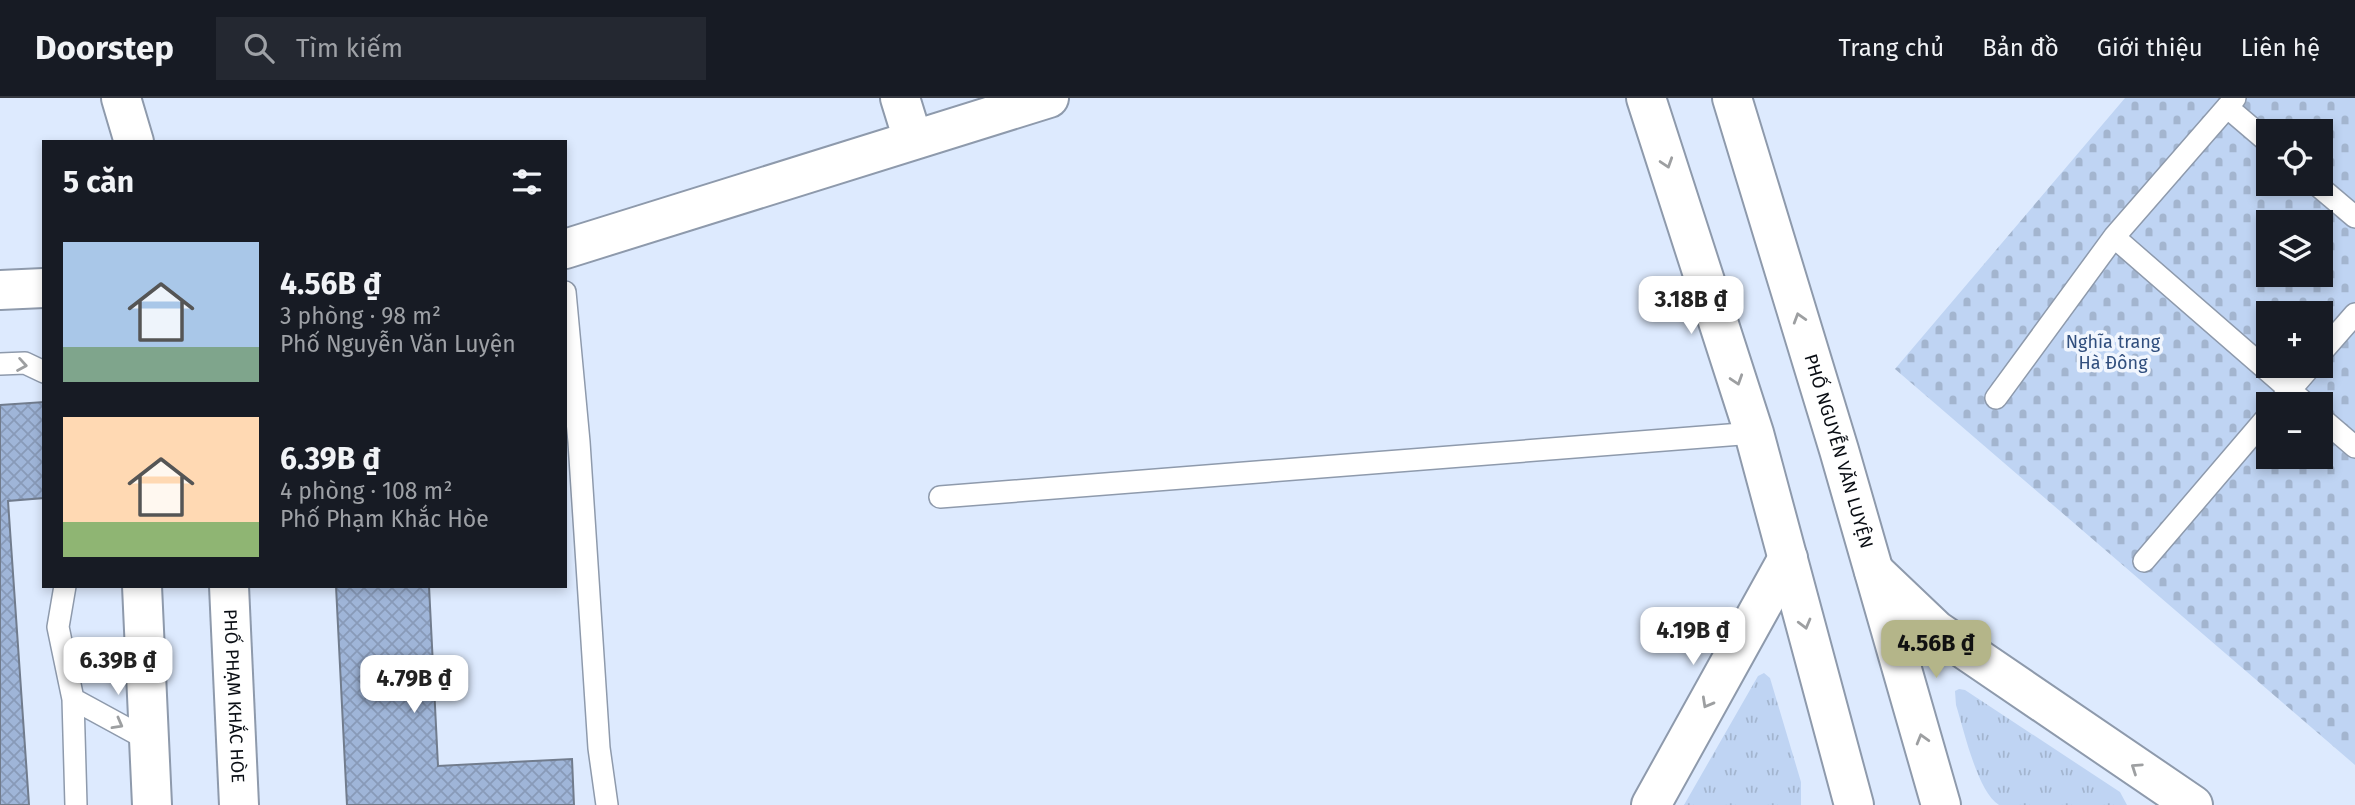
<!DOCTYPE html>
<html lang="vi">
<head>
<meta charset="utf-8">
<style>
	:root { --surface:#171b24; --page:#242831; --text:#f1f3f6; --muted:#9ea1a6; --line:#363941; --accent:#b4b589 }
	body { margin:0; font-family:"Fira Sans",sans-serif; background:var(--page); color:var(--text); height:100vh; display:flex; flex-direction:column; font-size:26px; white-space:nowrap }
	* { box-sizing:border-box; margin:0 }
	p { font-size:23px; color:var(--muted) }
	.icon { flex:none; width:38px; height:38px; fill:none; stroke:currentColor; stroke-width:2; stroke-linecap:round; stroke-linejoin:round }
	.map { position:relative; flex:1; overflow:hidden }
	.drawer { position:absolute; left:42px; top:42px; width:525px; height:448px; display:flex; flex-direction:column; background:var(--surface); border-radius:0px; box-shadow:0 4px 10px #0003 }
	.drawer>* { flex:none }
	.controls { position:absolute; left:2256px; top:21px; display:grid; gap:14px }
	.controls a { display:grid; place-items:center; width:77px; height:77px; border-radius:0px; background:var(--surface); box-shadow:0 4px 10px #0003; font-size:35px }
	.price { position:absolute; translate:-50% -60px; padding:0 16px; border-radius:14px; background:#fff; color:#222; font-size:23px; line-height:46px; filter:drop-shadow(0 2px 4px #0008) }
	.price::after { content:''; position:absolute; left:50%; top:42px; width:21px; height:16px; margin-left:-10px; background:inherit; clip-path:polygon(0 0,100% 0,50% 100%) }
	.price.current { background:var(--accent); color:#111 }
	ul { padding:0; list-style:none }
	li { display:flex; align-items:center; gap:21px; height:175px; padding:0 21px }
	li span { display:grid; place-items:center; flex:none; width:196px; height:140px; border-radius:0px; color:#555 }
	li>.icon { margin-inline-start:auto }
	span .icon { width:84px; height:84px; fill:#fffc; stroke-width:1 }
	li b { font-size:30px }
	h2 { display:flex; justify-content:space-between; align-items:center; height:84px; padding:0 21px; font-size:30px }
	header { display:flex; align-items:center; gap:42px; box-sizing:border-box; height:98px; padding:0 35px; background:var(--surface); border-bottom:2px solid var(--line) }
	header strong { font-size:33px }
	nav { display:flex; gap:38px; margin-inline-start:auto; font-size:24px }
	.search { width:490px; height:63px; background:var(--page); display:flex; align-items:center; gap:18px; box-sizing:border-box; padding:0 24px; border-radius:0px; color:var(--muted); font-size:26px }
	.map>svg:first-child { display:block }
	.grass { fill:url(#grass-tufts) }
	.cemetery { fill:url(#cemetery-stones); fill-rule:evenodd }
	.building { fill:url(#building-cross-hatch); stroke:#717c8d; stroke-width:2 }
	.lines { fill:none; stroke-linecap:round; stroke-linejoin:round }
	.lane-casing { stroke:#8e9aac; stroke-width:24 }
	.street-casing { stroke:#8e9aac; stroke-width:42 }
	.secondary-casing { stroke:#8e9aac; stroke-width:42 }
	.lane { stroke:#fff; stroke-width:21 }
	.street { stroke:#fff; stroke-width:38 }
	.secondary { stroke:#fff; stroke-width:38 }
	.oneway { stroke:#9d9fa1 }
	.labels { text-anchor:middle; stroke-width:7; stroke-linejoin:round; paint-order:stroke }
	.park-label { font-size:18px; fill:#314f7e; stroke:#f1f6fe }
	.street-label { font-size:18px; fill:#0a0e14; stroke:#f1f6fe }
</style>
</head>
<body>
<header>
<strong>Doorstep</strong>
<div class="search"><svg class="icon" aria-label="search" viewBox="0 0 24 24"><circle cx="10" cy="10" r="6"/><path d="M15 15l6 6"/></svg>Tìm kiếm</div>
<nav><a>Trang chủ</a><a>Bản đồ</a><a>Giới thiệu</a><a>Liên hệ</a></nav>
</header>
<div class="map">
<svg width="2355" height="707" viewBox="0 0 2355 707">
	<defs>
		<pattern id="grass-tufts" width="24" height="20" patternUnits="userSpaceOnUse" patternTransform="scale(1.75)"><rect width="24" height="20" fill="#bfd4f3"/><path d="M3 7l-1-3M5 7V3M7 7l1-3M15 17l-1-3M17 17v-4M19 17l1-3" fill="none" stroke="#a3b5cf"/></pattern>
		<pattern id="cemetery-stones" width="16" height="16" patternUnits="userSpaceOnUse" patternTransform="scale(1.75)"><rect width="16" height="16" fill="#bfd4f3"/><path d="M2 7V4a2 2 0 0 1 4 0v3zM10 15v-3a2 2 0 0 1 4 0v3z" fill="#a3b5cf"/></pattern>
		<pattern id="building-cross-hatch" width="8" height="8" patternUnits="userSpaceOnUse" patternTransform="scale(1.75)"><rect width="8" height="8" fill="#9fb5d8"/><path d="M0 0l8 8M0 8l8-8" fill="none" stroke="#889ab8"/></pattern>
	</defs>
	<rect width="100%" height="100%" fill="#ddeafe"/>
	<path class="grass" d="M1764,575L1770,580L1801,684V707H1684L1758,578Z
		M1959,591L1965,592L2120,694L2127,707H1999C1977,693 1964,632 1956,607L1955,593Z"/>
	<path class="cemetery" d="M2125,0H2355V667L1895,271ZM2268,33H2320V86H2268ZM2268,124H2320V177H2268ZM2268,215H2320V268H2268ZM2268,306H2320V359H2268Z"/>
	<path class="building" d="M44,304V400L8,403L29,707H0V307Z
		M336,488H429L438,668L572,661L574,707H347Z"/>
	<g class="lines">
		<defs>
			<path id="lane" d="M2227,9L2268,44
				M2316,86L2355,119
				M2114,139L2306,306
				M565,194L579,344L599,650L607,707
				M2320,256L2355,216
				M0,266L25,265L44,274
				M1996,300L2114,139L2235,0
				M2278,306L2311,268
				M2320,319L2355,349
				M940,399L1754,335
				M2144,463L2268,318
				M65,488L58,529L73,601L150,643
				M73,601L76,707"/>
			<path id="street" d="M900,0L913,42
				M565,151L1049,0
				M0,192L44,190"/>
			<g id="secondary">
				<path d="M121,0L134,44"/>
				<path d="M1646,0L1754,335L1854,707"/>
				<path id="s1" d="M1732,0L1839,352L1941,707"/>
				<path d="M1874,473L1936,532L2193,707"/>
				<path d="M142,488L152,707"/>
				<path id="s2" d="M229,488L239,707"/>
				<path d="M1651,707L1788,460"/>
			</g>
		</defs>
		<use href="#lane" class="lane-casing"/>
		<use href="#street" class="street-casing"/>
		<use href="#secondary" class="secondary-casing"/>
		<use href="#lane" class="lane"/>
		<use href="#street" class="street"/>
		<use href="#secondary" class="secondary"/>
	</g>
	<defs><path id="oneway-chevron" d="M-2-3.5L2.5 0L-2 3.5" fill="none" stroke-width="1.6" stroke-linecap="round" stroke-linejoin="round" transform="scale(1.75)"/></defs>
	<g class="oneway">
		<use href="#oneway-chevron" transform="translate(1667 65) rotate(72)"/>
		<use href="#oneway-chevron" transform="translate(1799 220) rotate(-107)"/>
		<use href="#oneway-chevron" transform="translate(22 267) rotate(10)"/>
		<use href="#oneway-chevron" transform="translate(1737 282) rotate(72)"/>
		<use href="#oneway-chevron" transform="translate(1805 526) rotate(75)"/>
		<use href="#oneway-chevron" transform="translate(1707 605) rotate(119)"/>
		<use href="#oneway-chevron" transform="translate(118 626) rotate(29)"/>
		<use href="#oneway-chevron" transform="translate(1922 641) rotate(-106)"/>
		<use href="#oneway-chevron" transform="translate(2136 670) rotate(-146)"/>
	</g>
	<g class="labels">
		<g class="park-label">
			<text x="2113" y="250">Nghĩa trang<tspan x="2113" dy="21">Hà Đông</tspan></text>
		</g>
		<g class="street-label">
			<text dy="6" stroke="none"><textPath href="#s1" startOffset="369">PHỐ NGUYỄN VĂN LUYỆN</textPath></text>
			<text dy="6" stroke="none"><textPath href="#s2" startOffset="110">PHỐ PHẠM KHẮC HÒE</textPath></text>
		</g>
	</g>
</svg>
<div class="controls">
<a><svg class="icon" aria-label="locate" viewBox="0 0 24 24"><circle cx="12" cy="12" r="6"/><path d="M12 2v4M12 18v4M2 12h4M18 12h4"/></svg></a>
<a><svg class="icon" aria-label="layers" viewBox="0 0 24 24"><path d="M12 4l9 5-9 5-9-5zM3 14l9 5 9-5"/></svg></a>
<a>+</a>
<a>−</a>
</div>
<b class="price" style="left:1691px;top:238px">3.18B ₫</b>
<b class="price" style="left:1693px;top:569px">4.19B ₫</b>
<b class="price current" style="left:1936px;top:582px">4.56B ₫</b>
<b class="price" style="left:118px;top:599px">6.39B ₫</b>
<b class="price" style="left:414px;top:617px">4.79B ₫</b>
<section class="drawer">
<h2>5 căn<svg class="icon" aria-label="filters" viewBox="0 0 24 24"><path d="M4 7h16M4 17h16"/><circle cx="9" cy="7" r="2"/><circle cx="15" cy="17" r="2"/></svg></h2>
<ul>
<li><span style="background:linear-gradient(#a9c7e8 75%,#7fa58c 0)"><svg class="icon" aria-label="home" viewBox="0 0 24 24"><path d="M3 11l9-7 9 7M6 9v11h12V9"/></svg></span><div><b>4.56B ₫</b><p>3 phòng · 98 m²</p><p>Phố Nguyễn Văn Luyện</p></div></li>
<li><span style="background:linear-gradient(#ffd9b3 75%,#8fb573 0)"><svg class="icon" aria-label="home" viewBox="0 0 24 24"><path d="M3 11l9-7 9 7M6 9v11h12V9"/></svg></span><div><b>6.39B ₫</b><p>4 phòng · 108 m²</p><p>Phố Phạm Khắc Hòe</p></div></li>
</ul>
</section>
</div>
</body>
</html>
